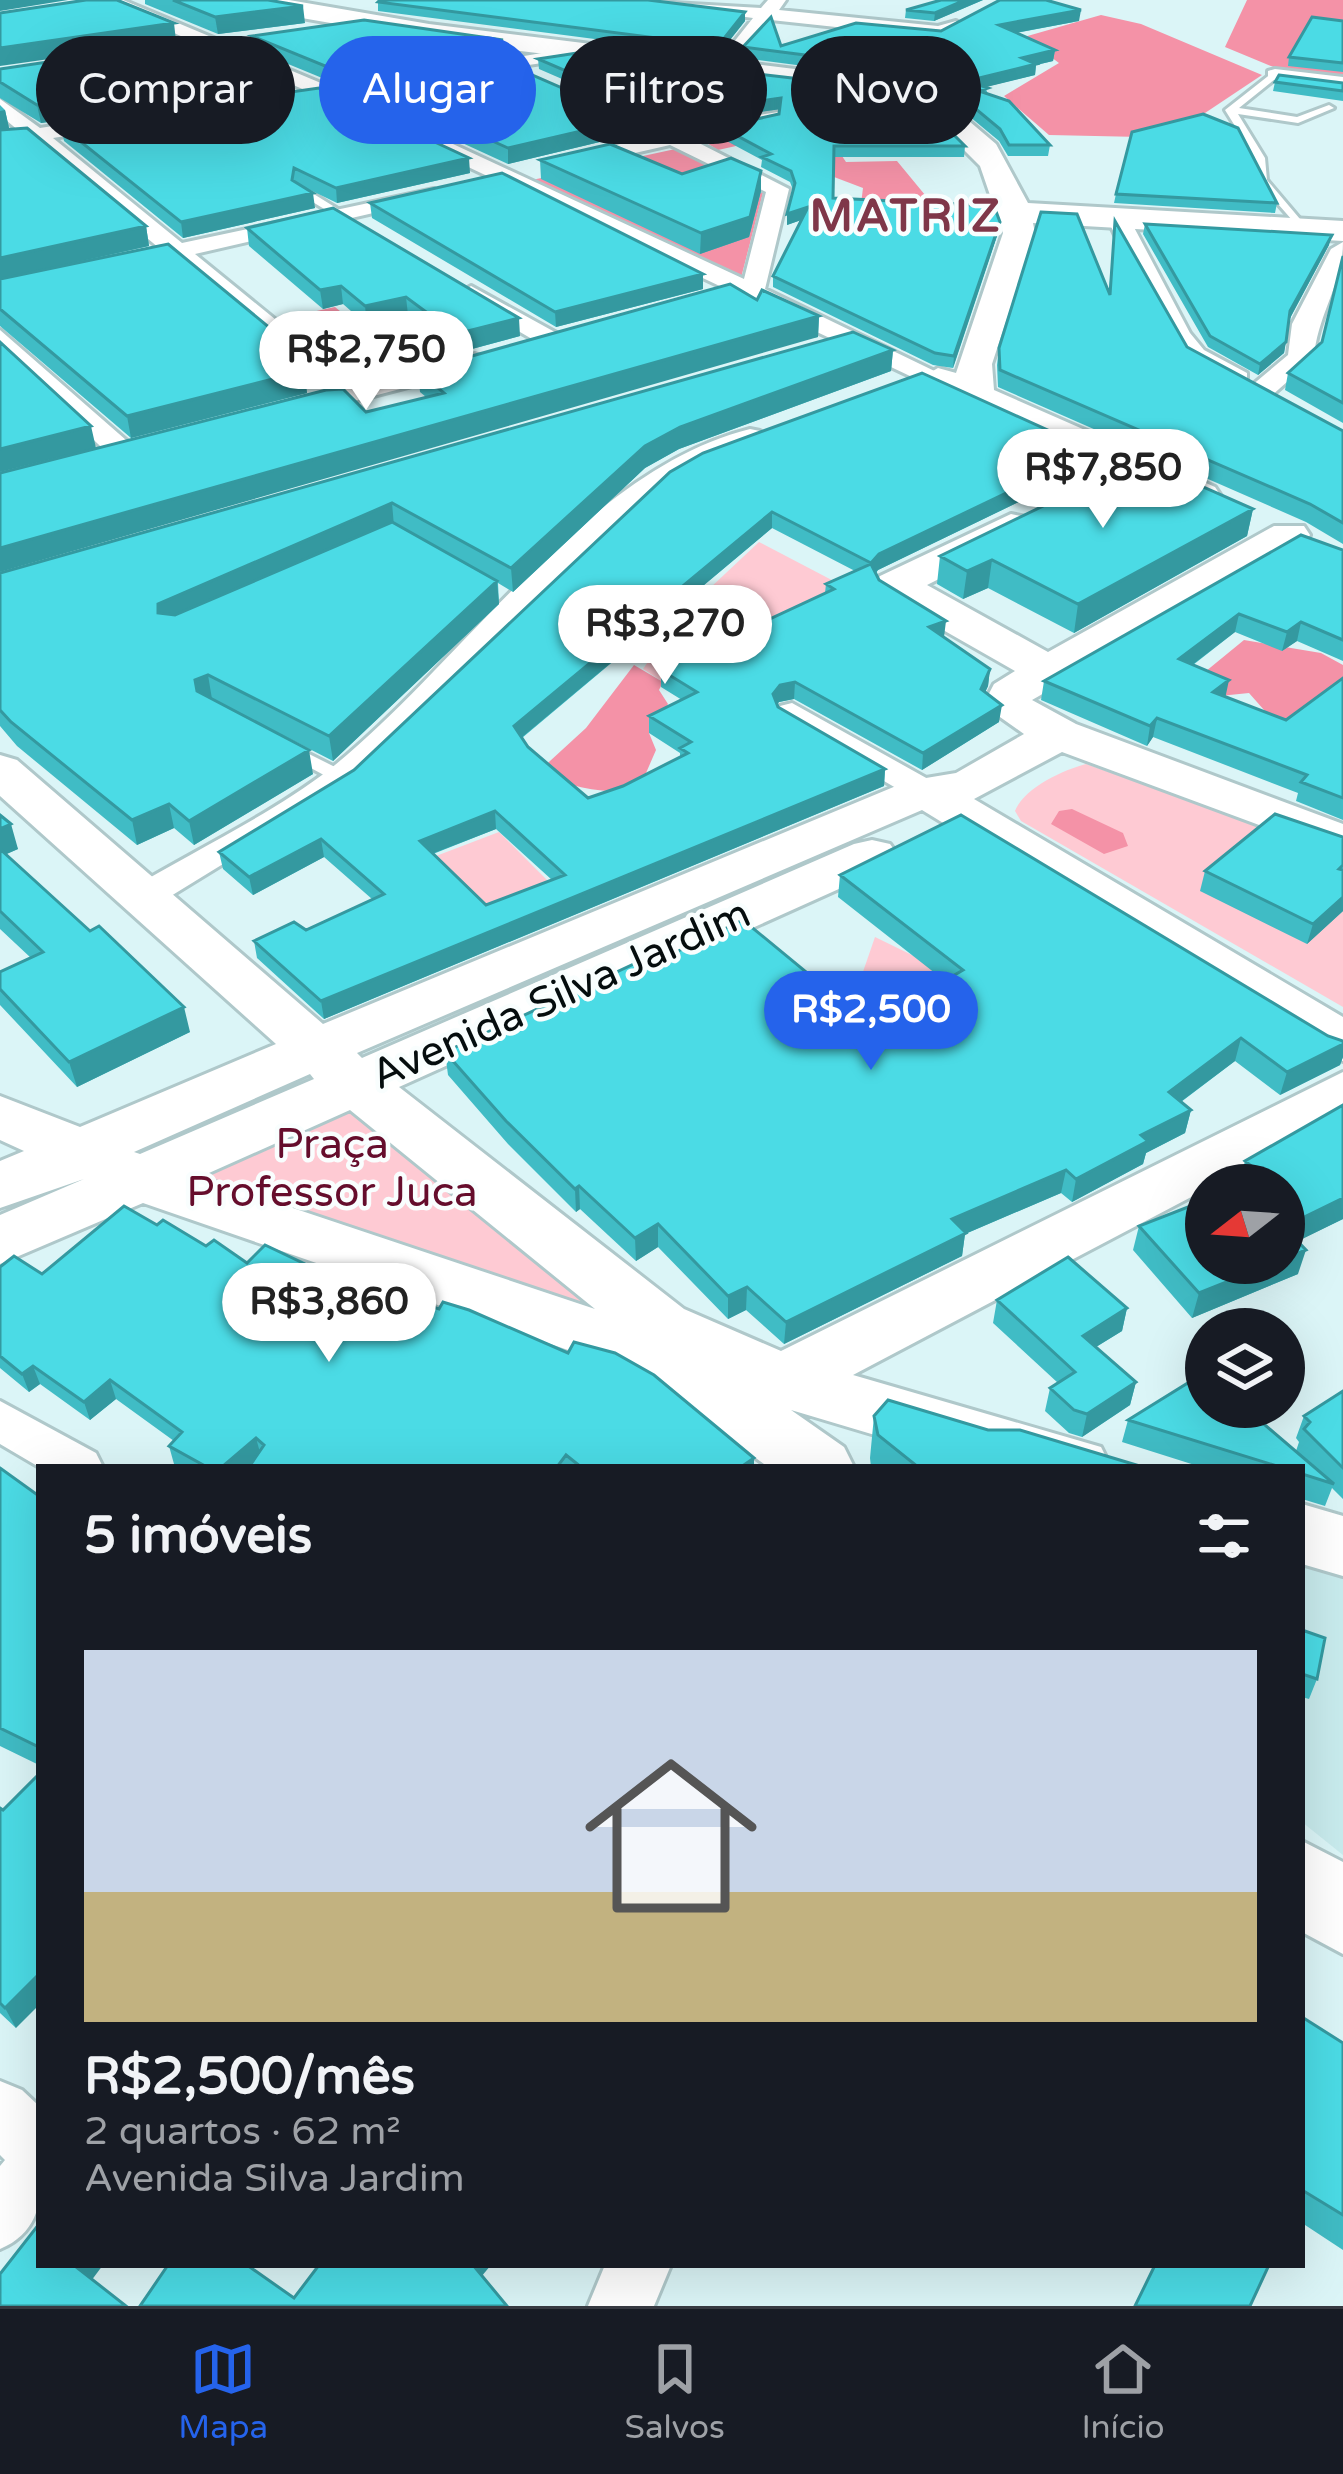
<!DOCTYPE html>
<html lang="pt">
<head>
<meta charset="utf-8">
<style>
	:root { --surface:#171b24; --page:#242831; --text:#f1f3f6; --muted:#9ea1a6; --line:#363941; --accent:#2563eb }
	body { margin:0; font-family:"Varela Round",sans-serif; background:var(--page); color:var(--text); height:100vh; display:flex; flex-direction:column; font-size:45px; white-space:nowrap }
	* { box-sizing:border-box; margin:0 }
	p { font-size:39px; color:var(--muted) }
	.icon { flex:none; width:66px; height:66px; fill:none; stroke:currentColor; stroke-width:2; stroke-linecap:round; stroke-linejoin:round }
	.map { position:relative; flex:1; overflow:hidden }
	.side { position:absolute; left:36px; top:1464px; width:1269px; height:804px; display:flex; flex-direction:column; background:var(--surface); border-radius:0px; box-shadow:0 12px 48px #0002 }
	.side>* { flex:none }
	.hud { position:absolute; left:36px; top:36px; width:1272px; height:108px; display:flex; gap:24px }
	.needle { width:78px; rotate:253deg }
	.fabs { position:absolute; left:1185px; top:1164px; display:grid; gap:24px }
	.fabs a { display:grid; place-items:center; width:120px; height:120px; border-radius:50%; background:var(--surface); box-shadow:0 12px 48px #0002; font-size:60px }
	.price { position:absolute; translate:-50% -102px; padding:0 27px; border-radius:42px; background:#fff; color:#222; font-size:39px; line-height:78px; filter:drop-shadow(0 3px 6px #0008) }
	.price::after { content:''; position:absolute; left:50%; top:72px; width:36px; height:27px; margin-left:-18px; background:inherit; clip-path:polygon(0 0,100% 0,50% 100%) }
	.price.on { background:var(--accent); color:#fff }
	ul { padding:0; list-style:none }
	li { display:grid; align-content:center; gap:24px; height:636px; padding:0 48px }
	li+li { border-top:3px solid var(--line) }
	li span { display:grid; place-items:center; height:372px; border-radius:0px; color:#555 }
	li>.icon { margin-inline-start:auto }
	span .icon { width:216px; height:216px; fill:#fffc; stroke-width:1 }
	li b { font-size:51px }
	h2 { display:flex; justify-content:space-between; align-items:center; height:144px; padding:0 48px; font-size:51px }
	.tag { padding:0 42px; border-radius:54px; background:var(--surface); box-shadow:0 12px 48px #0002; font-size:42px; line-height:108px }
	.tag.on { background:var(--accent); color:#fff }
	.tab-bar { display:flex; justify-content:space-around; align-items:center; height:168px; border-top:3px solid var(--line); background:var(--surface); font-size:33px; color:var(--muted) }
	.tab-bar a { display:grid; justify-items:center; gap:6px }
	.tab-bar .on { color:var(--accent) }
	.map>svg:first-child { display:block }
	.built { fill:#c8ebed }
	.green { fill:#fecad3 }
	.forest { fill:#f492a7 }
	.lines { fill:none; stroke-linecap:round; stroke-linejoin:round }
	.lane-casing { stroke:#afc8ca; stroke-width:6 }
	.street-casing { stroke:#afc8ca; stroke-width:6 }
	.secondary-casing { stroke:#afc8ca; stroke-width:6 }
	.lane { fill:#fff; fill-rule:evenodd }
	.street { fill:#fff; fill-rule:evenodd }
	.secondary { fill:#fff; fill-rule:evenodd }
	.wall { fill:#40bcc5; fill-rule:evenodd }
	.shaded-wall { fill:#3499a0 }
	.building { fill:#4bdbe5; stroke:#3499a0; stroke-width:3; fill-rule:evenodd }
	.labels { text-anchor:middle; stroke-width:9; stroke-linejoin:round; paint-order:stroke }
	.street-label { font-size:42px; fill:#050d0e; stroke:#f9fefe }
	.park-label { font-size:42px; fill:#650d2c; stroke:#f9fefe }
	.far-district-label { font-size:45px; font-weight:bold; letter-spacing:3px; fill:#7f3749; stroke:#f9fefe }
</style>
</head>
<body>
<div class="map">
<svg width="1343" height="2306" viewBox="0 0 1343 2306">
	<rect width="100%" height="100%" fill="#dbf5f7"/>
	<path class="built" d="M1302,1560L1343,1573V1855L1302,1822Z"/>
	<path class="green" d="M759,542L847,588L817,605L801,603L736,646L663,682L643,669L677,619Z
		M1086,764L1343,854V1007L1021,821L1015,811C1024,788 1063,770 1086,764Z
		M499,832L554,887L492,912L436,856Z
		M875,937L959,978L888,1030L856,992Z
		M340,1096L624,1330L167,1175Z"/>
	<path class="forest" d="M1247,0H1343V79L1288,73L1225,47Z
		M1101,15L1141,24L1262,75L1193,121L1141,137L1049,135L1004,96L1059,63L1024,37Z
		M787,120L838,150L846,162L897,161L930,201L929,211L861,204L863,188L792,161L799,132L718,150L705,142Z
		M680,148L764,189L741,278L532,180Z
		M335,307L362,329L419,341L428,357L346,379L275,320Z
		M1244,640L1321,653L1343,665V711L1279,727L1249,693L1210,697L1189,685Z
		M634,665L663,682L659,690L668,704L649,733L656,750L646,773L664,789C616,794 582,793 538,772L586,728Z
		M1072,809L1123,833L1128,846L1104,854L1051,824L1059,811Z"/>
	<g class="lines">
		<defs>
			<path id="lane" d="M1272,73L1280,75L1239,108L1297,117L1329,105L1334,108L1298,123L1238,114L1265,158L1267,180L1305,225L1299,228L1257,180L1255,158L1225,110Z
				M296,188H304L346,214L336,216L296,192Z
				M289,744L347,773L350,777L347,781H335L283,753V745Z"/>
			<path id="street" d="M98,0H123L328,86L744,279L766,192L670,145L569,168L558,162L668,130L778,112V120L693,140L789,189L765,289L951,379L947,385H929L314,94Z
				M621,0L761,8L768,0H786L779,10L938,26L956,21L965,27L938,38L771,20L724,73L714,67L753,18Z
				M583,46L590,48V56L446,77L436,71Z
				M1275,69L1343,77V89L1268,79V71Z
				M260,94L267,96V104L53,138L182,243L434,189V199L195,254L356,385L475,354L484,357V367L297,416L288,414V402L332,391L173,259L116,268V258L159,248L31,141L0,146V134L19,131L0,115V99L40,128Z
				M1109,211L1128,216L1190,333L1204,350L1247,373V385C1180,400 1129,262 1106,216Z
				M1343,242C1343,284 1317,315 1314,358L1269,398H1251V386L1288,355L1292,324L1331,249Z
				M471,286L562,336L566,341L562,346H544L462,298L459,293Z
				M0,330L134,447V459H114L0,352Z
				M750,429L760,431V443L701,465L631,513L353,784L153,907H127L122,899L127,891C193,851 269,816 330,769C460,666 585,470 750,429Z
				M792,703L937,784L942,791L925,801L913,798L780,720L776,713L780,706Z
				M0,1401L96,1453L103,1467H39L0,1444Z
				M0,2081L22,2090L39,2106C39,2161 58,2225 0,2249V2166L5,2160L0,2155Z
				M605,2265H671L654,2306H588Z"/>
			<path id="secondary" d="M231,0H289L429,24L803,70L956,110L996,144L1028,203L1343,221V241L1033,223L1035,233L992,364L994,390L1215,487L1221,496L1215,505L1201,508L925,387L919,379L938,368L956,373L1003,233L980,166L936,122L792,84L429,40L244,8Z
				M1011,514L1026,517L1032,526L1026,535L927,585L1048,652L1274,526H1304L1310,535L1304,544L1032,700L1076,724L1343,824V856L1062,752L974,799L1343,1017V1061L1323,1055L922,810L357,1053L362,1058L854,844L872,840L890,844L898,855L890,866L399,1087L684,1309L781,1351L1343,1072V1117L853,1375L1101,1447L1111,1467H982L791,1410L844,1447L854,1467H768L682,1404L617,1367L143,1203L0,1264V1215L84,1179L0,1208V1161L24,1151L0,1140V1096L80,1127L276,1044L0,796V755L17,760L323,1024L908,781L956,773L1024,734L983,705L994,684L1015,671L880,594L873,585L880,576ZM310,1074L314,1079L140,1154L134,1152ZM350,1110L595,1309L200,1177Z
				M1302,1504L1343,1516V1576L1302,1564Z
				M1302,1841L1343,1862V1954L1302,1932Z"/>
		</defs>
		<use href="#lane" class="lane-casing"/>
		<use href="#street" class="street-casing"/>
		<use href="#secondary" class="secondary-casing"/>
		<use href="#lane" class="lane"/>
		<use href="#street" class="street"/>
		<use href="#secondary" class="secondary"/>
	</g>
	<path class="wall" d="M145,0H268L305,23L218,34L145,4Z
		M941,0H983L934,21L905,18L906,10Z
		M378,2L745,21L718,55L378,11Z
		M1079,21L1016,33L1055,50L1053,61L1036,65L1035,75L985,87L988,94L1050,145L1048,156H1008L999,141L957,106L804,66L743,58V47Z
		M1343,21V72L1288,66L1289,57Z
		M252,36L503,54L327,80L254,50Z
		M538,59L965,146L964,157H834L833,198L998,233L953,368L933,365L773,287V276L801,220L787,225L793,190L790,182L761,167L762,160L721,138V127L779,114L780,109L668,125L539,69Z
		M0,69H282L285,87L41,123L0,98Z
		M359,81L633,134L508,164L360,96Z
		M1275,82L1343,83V101L1273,91Z
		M207,104L470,173L337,203L302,186L315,208L183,238L64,141L61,126L221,129L209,119Z
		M0,105L5,110L9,128L1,130L146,226L149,246L3,279L284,354L304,371L307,393L131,438L0,326Z
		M540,160L682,174L761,171V191L749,237L700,254L541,179Z
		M1116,194L1277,203L1275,213L1114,203Z
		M370,203L703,274V289L556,327L372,218Z
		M1115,221L1187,347L1343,431V544L1306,522L998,387L997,365L999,348L1109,292Z
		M1145,224L1329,245L1289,320L1284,353L1258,375L1208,347L1143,234Z
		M247,228L520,336L457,353L408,315L367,325L343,304L323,309L249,246Z
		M1343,256V423L1285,390L1288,373L1322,342Z
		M757,300L819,316L818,337L366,412L426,397L420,392L418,371Z
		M893,350L891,371L679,449L645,468L513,592L498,583L499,604L333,761L220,703L313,774L194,845L174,828L137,845L17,746L0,726V573Z
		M1091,467L878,570L876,573L879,580L944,637L990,669L988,686L985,692L999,722L922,770L794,699L779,702L777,704L778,707L885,769L884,786L324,1019L257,958L254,941L306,930L372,899L324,857L253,895L223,869L219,852L354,770L670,472ZM772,528L855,571L826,584L825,593L661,670V687L682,700L649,716V733L680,753V757L623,786L588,798L528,747L522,738ZM496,829L552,880L486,905L433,854Z
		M1253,509L1247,536L1074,633L988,588L963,599L937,584L940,556Z
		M1343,550V661L1297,641L1282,651L1235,632L1193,665L1225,696L1286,720L1343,678V820L1296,801L1298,793L1153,737L1147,746L1041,700L1044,681Z
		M0,815L18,849L6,854L190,1032L77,1087L0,1005V989L31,958L0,929Z
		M1343,837V911L1307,944L1200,891L1205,871Z
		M840,875L1343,1041V1057L1340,1065L1280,1095L1235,1061L1181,1102L1191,1110L1185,1133L1146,1153L1143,1164L1072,1202L1061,1193L965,1234L962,1256L784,1344L746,1310L728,1319L658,1247L636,1261L580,1209L576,1212L508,1144L448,1075L445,1052L672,954L846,1005L877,1020L945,981L838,897Z
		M1343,1105V1219L1297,1241L1298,1274L1192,1318L1133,1250L1139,1226L1284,1185H1239L1245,1161Z
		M157,1225L206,1246L754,1467H179L174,1464L169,1446L174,1441L116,1399L90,1420L40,1384L29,1392L0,1368V1267L42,1274Z
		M997,1300L1127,1308L1122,1331L1096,1347L1136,1382L1130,1405L1082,1437L1069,1433L1045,1411L1050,1388L1058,1383L993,1323Z
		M1343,1391V1499L1332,1488L1325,1506L1302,1499V1467H1201L1122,1442L1128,1420L1296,1451L1299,1442L1296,1438L1304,1416Z
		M874,1416L988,1430L1143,1467H871L870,1458Z
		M0,1468L39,1496V1765L0,1746Z
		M1302,1630L1317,1679L1309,1699L1302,1697Z
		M0,1808L3,1810L16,2028L0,2013Z
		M1302,2017L1343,2043V2250L1302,2223Z"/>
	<path class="shaded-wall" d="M0,0H68L0,11Z
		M965,0H983L934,21L935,13Z
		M303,6L305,23L218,34L215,17Z
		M1081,10L1079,21L998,36L999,25Z
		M745,12V21L718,55V46Z
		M174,23L176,41L0,66V48Z
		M503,40V54L327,80L325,66Z
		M1055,50L1053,61L1036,65L1035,75L966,92L967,81L1022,58Z
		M282,69L285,87L41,123L37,105Z
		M781,98V109L668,125V115Z
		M5,110L9,128L0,130V111Z
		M633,119V134L508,164V148Z
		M469,158L470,173L337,203L336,188Z
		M761,171V191L749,237L700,254L701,233Z
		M313,193L315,208L183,238L181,222Z
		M808,207L807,218L787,225V214Z
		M1000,222L998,233L953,368L954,356Z
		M146,226L149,246L0,279V258Z
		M1332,235L1329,245L1288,322L1290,311Z
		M703,274V289L556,327L555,312Z
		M341,286L343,304L323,309L320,290Z
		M406,297L408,315L367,325L365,306Z
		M819,316L818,337L0,572V548Z
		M519,318L520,336L457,353L456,334Z
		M282,338L285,359L269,341Z
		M1286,342L1284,353L1258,375L1260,364Z
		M893,350L891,371L679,449L645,468L513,592L511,568L645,446L680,427Z
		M304,371L307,393L131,438L127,416Z
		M91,426L96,448L0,472V449Z
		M1094,451L1091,467L878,570L870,579L871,563L879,554Z
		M392,503L394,526L162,627L158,613V604Z
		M1253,509L1247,536L1074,633L1078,604Z
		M772,512V528L515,743L514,726Z
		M992,560L988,588L963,599L967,571Z
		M497,581L499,604L333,761L329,736Z
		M1239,614L1235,632L1175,678L1179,659Z
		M946,621L944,637L929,627Z
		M1301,622L1297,641L1282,651L1287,632Z
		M990,669L988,686L979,706L981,689Z
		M208,675L212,699L200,704L195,680Z
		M1229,680L1225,699L1213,692Z
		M795,682L794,699L779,702L772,711L773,694L780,685Z
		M1002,705L999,722L922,770L923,753Z
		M1157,718L1153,737L1147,746L1150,726Z
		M309,750L313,774L194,845L189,821Z
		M885,769L884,786L324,1019L321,1001Z
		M169,804L174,828L137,845L132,820Z
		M495,811L496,829L421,858L420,841Z
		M11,824L18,849L0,857V829Z
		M321,839L324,857L253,895L249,877Z
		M1343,897V911L1307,944L1313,924Z
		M184,1007L190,1032L77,1087L69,1062Z
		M1241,1038L1235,1061L1163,1115L1169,1092Z
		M1343,1044V1057L1340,1065L1280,1095L1287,1072Z
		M1191,1110L1185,1133L1146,1153L1143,1164L1072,1202L1076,1179L1141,1135Z
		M1066,1170L1061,1193L965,1234L962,1256L784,1344L786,1322L952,1219Z
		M579,1186L580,1209L576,1212L575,1189Z
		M1343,1198V1219L1284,1248V1227Z
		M658,1224V1247L636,1261L635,1238Z
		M1306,1250L1298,1274L1192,1318L1199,1293L1274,1263H1284V1259Z
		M747,1287L746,1310L728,1319V1296Z
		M1127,1308L1122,1331L1078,1358L1083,1336Z
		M33,1366L40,1384L29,1392L22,1374Z
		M110,1380L116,1399L90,1420L84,1402Z
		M1136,1382L1130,1405L1082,1437L1087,1414Z
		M256,1438L261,1456L248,1467H222Z
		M754,1458V1467H741Z
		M39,1974V2005L16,2028L5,2008Z
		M76,2265H103L88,2285L75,2266Z
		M472,2265H491L476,2283Z"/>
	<path class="building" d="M86,0H117L174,23L0,48V13Z
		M173,0H268L303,6L215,17Z
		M380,0H648L745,12L718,46L378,2Z
		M941,0H965L935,13L906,10Z
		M1000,0H1046L1081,10L999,25L1055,50L1022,58L1036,64L967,81L988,88L979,91L1009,101L1050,145H1009L1000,129L958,94L805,55L743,47L771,17L781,46L856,23L941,31Z
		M1312,17L1343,21V63L1289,57Z
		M364,20L503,40L325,66L252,36Z
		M210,38L282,69L37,105L0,82V69Z
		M577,53L792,78L935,116L965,146H834L833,198L994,206L1000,222L954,356L935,353L773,276L808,207L787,214L795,183L791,171L762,157L771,154L721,127L779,114L781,98L668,115L538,59Z
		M498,60L633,119L508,148L359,81Z
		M1279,75L1343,83V91L1275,82Z
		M319,88L469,158L336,188L294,168L292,180L313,193L181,222L61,126L183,108L210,128L221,129L224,118L207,104Z
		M1203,114L1238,128L1277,203L1116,194L1132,132Z
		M27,128L146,226L0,258V130Z
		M610,144L682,174L731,158L761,171L750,217L701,233L540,160Z
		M502,173L703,274L555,312L370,203Z
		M333,208L519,318L456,334L406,297L365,306L341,286L320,290L247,228Z
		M1041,212L1077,214L1110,295L1115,221L1187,347L1343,431V523L1310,504L1000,370L999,348Z
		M1145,224L1332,235L1290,311L1286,342L1260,364L1210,336Z
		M168,244L282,338L269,341L304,371L127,416L0,309V279Z
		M1343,256V403L1288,373L1322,342Z
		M730,284L757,300L762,290L819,316L0,548V473L326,390L343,389L366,412L444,393L418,371Z
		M853,332L893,350L680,427L645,446L511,568L392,503L158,604V613L175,615L392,522L497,581L329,736L208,675L195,680L197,691L309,750L189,821L169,804L132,820L11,722L0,710V573Z
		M0,342L91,426L0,449Z
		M922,373L1094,451L879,554L871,563L772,512L514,726L528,747L588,798L623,786L688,753L680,748L691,742L649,716L697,692L661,670L834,589L826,584L871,564L879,580L946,621L929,627L990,669L981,689L1002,705L923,753L795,682L780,685L773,694L778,707L885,769L321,1001L254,941L294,922L306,930L384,894L321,839L249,877L219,852L354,770L670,472L703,453ZM495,811L565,875L486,905L420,841Z
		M1140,459L1253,509L1078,604L992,560L967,571L940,556Z
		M1301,535L1343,550V640L1301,622L1287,632L1239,614L1179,659L1229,680L1213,692L1286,720L1343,678V798L1301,782L1307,775L1157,718L1150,726L1044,681Z
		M1275,814L1343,837V865L1339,869L1343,870V897L1313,924L1205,871Z
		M0,815L11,824L0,829Z
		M961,815L1328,1036L1343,1041V1044L1287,1072L1241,1038L1169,1092L1191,1110L1141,1135L1148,1141L1076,1179L1066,1170L952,1219L966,1233L786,1322L747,1287L728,1296L658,1224L635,1238L579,1186L575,1189L506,1121L445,1052L666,949L672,954L743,920L846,1005L855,1001L877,1020L963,970L840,875Z
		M0,849L90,931L99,926L184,1007L69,1062L0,989V972L43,952L0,911Z
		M1343,1105V1198L1284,1227L1306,1250L1284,1259V1185H1244L1265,1177L1245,1161Z
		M1206,1200V1263H1274L1199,1293L1139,1226Z
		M124,1206L157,1225L163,1220L206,1246L214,1240L247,1263L265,1245L318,1270L439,1309L443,1302L469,1310L568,1353L574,1342L615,1353L654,1375L754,1458L741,1467H581L566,1455L557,1467H249L264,1445L256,1438L222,1467H207L169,1446L182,1432L110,1380L84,1402L33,1366L22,1374L0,1356V1267L14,1256L42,1274Z
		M1068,1257L1127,1308L1083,1336L1136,1382L1087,1414L1074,1410L1050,1388L1075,1372L997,1300Z
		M1204,1373L1206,1375V1407H1244L1334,1484L1302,1474V1467H1280L1128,1420Z
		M1343,1391V1468L1304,1429L1310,1422L1304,1416Z
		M888,1400L988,1430H1020L1143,1467H918L878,1435L874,1416Z
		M0,1468L39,1496V1747L0,1728Z
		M1302,1630L1325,1638L1317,1679L1302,1674Z
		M39,1774V1974L5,2008L0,2003V1808L3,1810Z
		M1302,2017L1343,2043V2215L1302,2190Z
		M39,2224V2265H76L75,2266L126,2306H0V2274Z
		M168,2265H247L294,2298L319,2265H473L507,2306H140Z
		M1155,2265H1269L1250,2306H1135Z"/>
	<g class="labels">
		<g class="street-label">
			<text transform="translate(560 993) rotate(-24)" y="15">Avenida Silva Jardim</text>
		</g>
		<g class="park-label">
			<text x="332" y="1158">Praça<tspan x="332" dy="48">Professor Juca</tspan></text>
		</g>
		<g class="far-district-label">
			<text x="906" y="231">MATRIZ</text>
		</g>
	</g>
</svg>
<div class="fabs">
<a><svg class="needle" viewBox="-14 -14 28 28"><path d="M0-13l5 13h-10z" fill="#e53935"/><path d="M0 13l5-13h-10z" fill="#9ea1a6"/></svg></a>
<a><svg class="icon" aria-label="layers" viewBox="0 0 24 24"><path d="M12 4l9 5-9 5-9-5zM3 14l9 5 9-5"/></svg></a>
</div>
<b class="price" style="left:366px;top:413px">R$2,750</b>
<b class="price" style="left:1103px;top:531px">R$7,850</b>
<b class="price" style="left:665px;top:687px">R$3,270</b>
<b class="price on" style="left:871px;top:1073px">R$2,500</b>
<b class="price" style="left:329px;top:1365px">R$3,860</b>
<div class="hud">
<a class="tag">Comprar</a>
<a class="tag on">Alugar</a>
<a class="tag">Filtros</a>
<a class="tag">Novo</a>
</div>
<section class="side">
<h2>5 imóveis<svg class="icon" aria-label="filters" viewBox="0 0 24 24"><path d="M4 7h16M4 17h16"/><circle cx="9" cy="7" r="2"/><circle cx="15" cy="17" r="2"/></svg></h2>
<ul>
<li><span style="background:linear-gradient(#c9d6e8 65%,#c2b280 0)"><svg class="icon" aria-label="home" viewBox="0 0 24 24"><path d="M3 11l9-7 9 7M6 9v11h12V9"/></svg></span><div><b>R$2,500/mês</b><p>2 quartos · 62 m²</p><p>Avenida Silva Jardim</p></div></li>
</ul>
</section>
</div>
<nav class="tab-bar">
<a class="on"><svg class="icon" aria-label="map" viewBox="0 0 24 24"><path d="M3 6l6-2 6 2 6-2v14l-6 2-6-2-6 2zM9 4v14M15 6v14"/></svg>Mapa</a>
<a><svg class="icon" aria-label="saved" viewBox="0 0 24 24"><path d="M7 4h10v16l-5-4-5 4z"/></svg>Salvos</a>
<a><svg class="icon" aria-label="home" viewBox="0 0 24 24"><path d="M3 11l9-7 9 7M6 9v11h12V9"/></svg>Início</a>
</nav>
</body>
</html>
